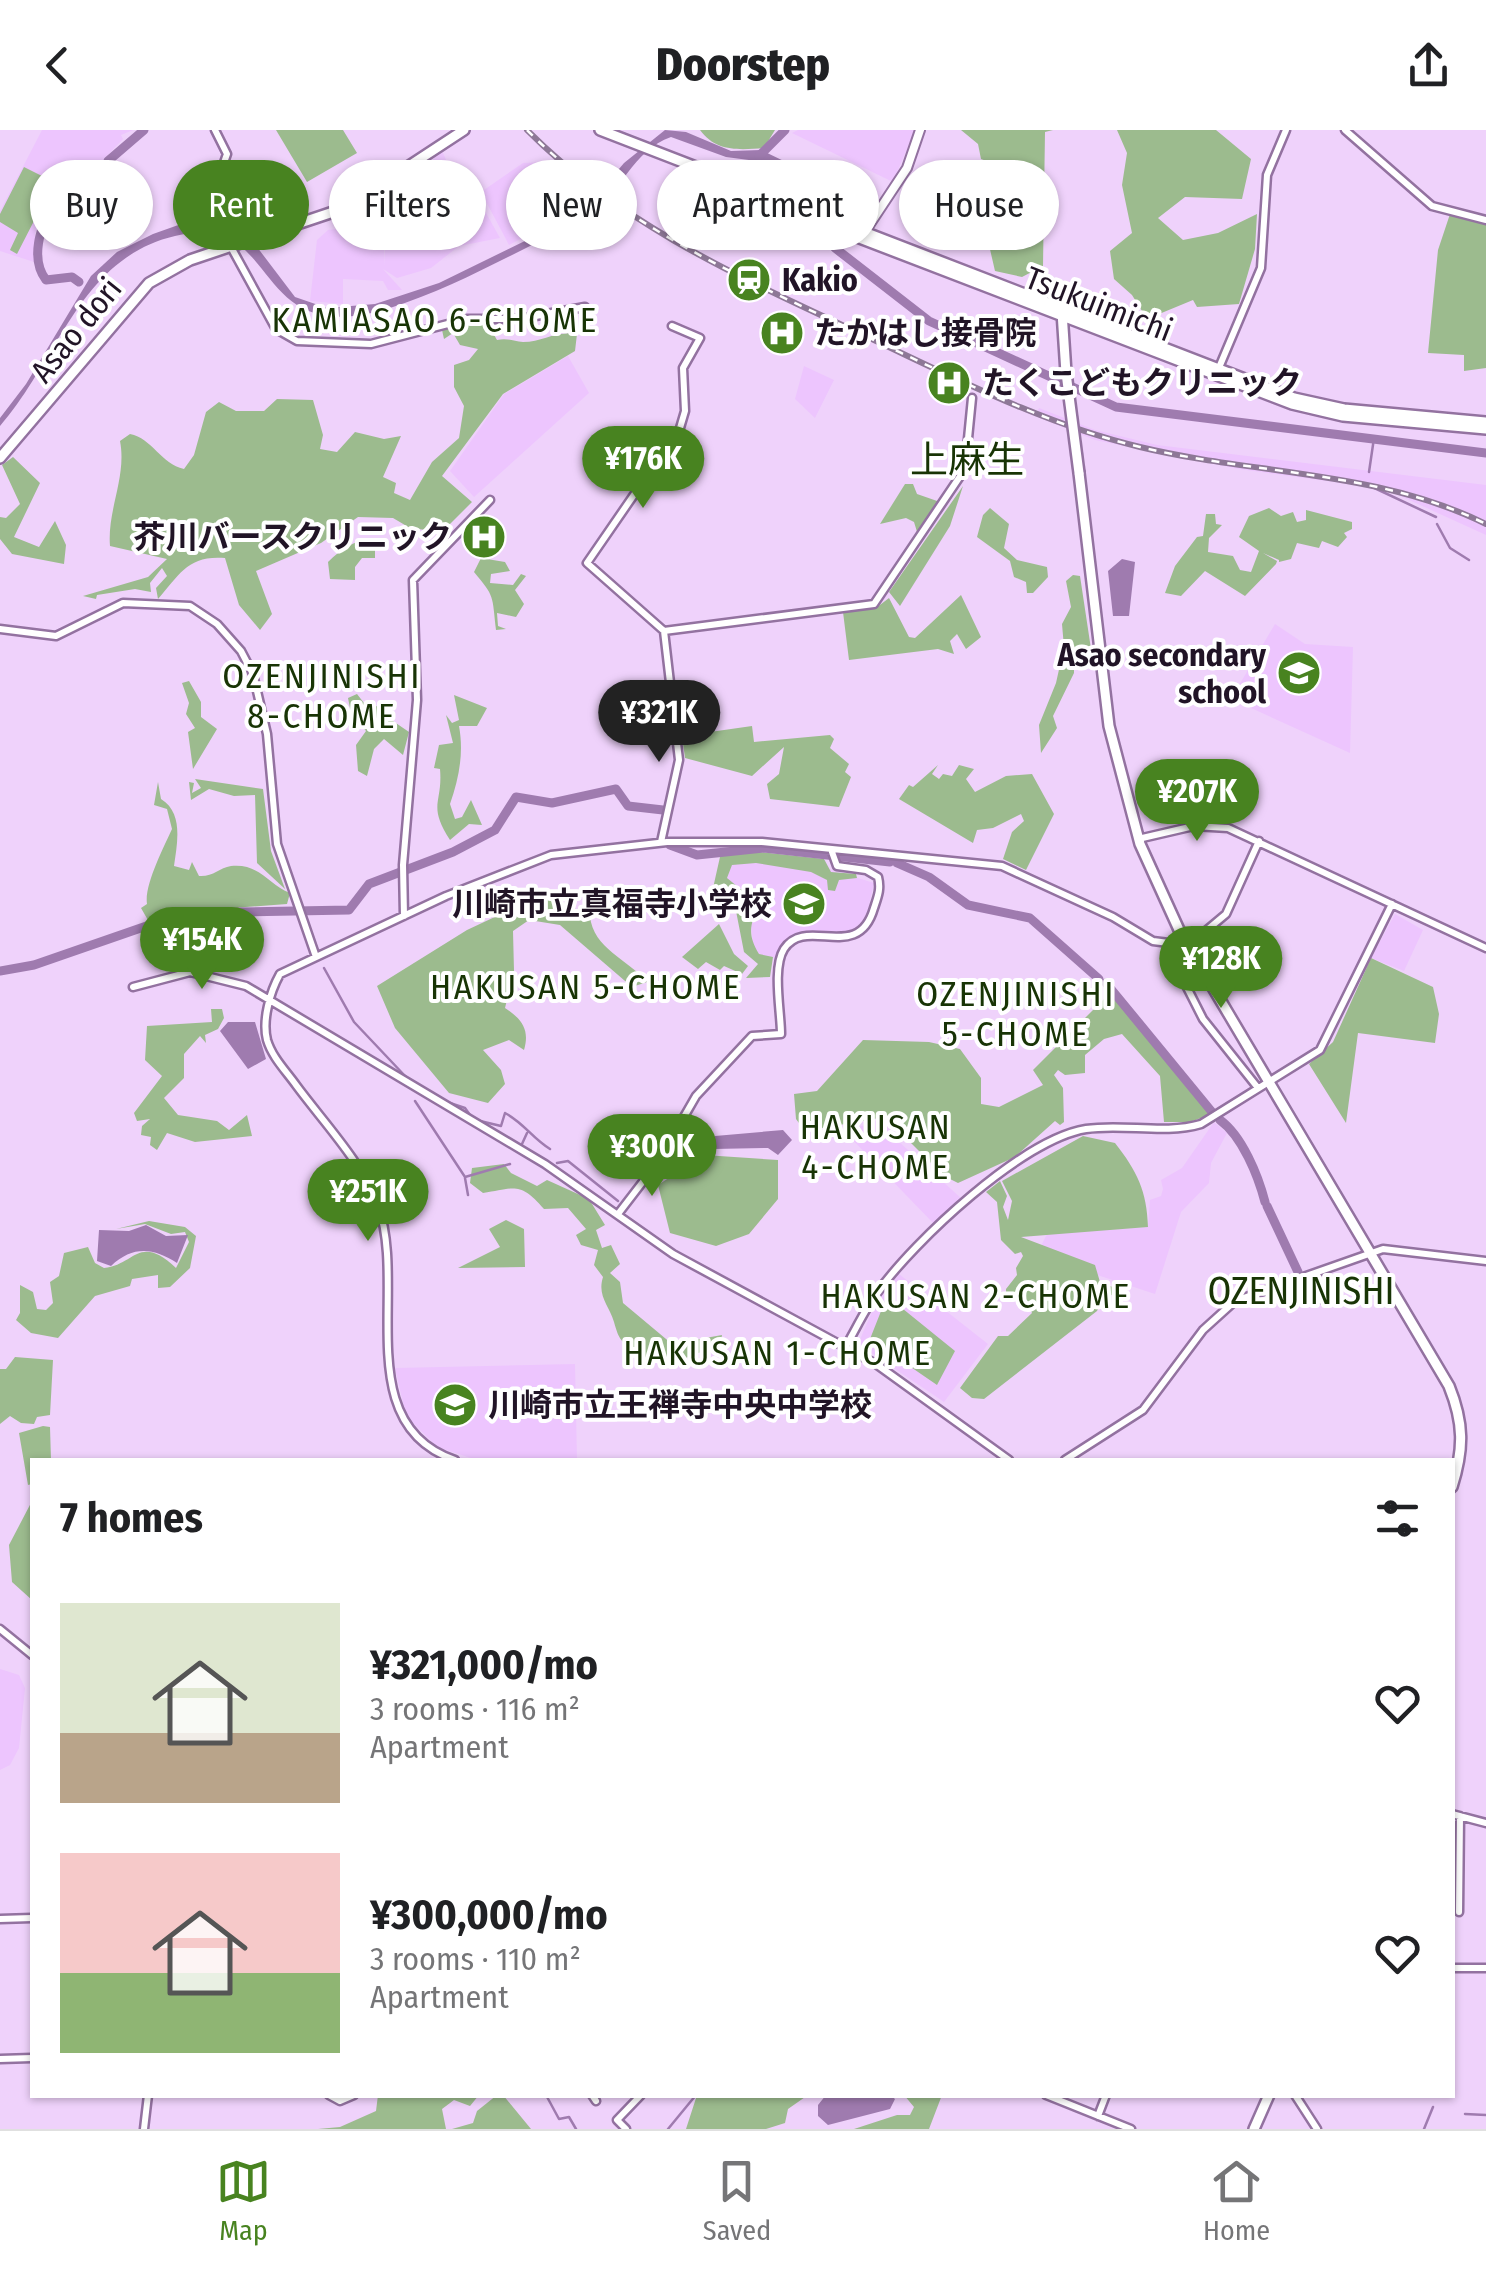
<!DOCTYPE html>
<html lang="en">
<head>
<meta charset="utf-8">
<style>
	:root { --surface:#fff; --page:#f2f2f2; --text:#202124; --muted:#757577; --line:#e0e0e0; --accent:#488320 }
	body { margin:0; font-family:"Fira Sans Condensed","Noto Sans JP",sans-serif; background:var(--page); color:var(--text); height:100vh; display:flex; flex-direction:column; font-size:38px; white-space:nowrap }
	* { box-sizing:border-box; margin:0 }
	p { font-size:32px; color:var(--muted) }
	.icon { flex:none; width:55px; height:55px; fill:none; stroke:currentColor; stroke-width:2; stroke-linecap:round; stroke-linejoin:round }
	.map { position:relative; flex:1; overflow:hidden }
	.side { position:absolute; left:30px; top:1328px; width:1425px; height:640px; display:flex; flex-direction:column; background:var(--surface); border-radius:0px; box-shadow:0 2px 8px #0004 }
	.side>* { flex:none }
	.banner { position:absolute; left:30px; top:30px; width:1428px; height:90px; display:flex; gap:20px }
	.price { position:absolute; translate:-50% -85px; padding:0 22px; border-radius:35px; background:var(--accent); color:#fff; font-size:32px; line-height:65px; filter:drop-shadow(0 2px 5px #0008) }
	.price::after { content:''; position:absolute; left:50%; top:60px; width:30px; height:22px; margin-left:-15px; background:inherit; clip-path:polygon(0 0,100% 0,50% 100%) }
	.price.on { background:#222; color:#fff }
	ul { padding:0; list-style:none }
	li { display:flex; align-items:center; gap:30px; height:250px; padding:0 30px }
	li span { display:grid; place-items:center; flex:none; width:280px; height:200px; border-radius:0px; color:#555 }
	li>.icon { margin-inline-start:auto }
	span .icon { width:120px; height:120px; fill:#fffc; stroke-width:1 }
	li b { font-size:42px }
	h2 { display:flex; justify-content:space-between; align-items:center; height:120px; padding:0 30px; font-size:42px }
	.tag { padding:0 35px; border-radius:45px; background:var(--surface); box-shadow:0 2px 8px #0004; font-size:35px; line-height:90px }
	.tag.on { background:var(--accent); color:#fff }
	header { display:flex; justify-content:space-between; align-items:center; height:130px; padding:0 30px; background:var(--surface); font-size:45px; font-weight:800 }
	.menu { display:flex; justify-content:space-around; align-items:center; height:140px; border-top:2px solid var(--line); background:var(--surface); font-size:28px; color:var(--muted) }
	.menu a { display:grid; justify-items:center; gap:5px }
	.menu .on { color:var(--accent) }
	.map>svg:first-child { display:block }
	.built { fill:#edc5fe }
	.green { fill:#9cbb8e }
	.water { fill:#9f7baf }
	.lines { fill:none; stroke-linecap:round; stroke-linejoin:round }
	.stream { stroke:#9f7baf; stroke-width:2.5 }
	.river { stroke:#9f7baf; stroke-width:9 }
	.tertiary-casing { stroke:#9372a0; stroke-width:11 }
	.secondary-casing { stroke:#9372a0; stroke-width:12 }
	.primary-casing { stroke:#9372a0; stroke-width:14 }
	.tertiary { stroke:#fff; stroke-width:6 }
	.secondary { stroke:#fff; stroke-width:8 }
	.primary { stroke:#fff; stroke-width:9 }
	.rail-casing { stroke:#8e7897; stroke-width:6 }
	.rail { stroke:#fff; stroke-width:2.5; stroke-dasharray:8; stroke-linecap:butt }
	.primary-bridge-casing { stroke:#9372a0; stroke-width:14; stroke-linecap:butt }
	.primary-bridge { stroke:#fff; stroke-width:9 }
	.labels { text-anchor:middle; stroke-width:8; stroke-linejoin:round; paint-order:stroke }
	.poi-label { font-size:32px; font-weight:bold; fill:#211426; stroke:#fff; text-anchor:start }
	.street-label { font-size:32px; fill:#211426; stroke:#fff }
	.neighbourhood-label { font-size:35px; letter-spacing:2.5px; fill:#183405; stroke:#fff }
	.quarter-label { font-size:38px; fill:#183405; stroke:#fff }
</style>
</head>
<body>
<header><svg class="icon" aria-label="back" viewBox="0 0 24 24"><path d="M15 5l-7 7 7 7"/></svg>Doorstep<svg class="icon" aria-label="share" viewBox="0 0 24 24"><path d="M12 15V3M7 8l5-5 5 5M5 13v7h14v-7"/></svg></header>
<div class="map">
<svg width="1486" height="1999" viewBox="0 0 1486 1999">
	<rect width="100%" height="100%" fill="#efd2fb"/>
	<path class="built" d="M42,0H133L121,5L123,9L104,29L99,47L52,63L35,103L34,132L0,121V81Z
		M798,0H915L893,52L792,3Z
		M441,19L449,36L476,65L500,108L459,116L431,138L397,148L383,139L402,160H388L383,151L343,149V174L310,171L317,110L328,100L384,93V137L386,91Z
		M548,32L581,70L567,84L509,115L481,62L523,33Z
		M568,226L589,263L474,367L450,341L504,264Z
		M804,236L834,250L815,288L795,269Z
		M1039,278L1095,300L1157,315L1486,355V405L1385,359L1239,339L1095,310L1035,286Z
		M1275,494L1305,514L1353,517L1350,623L1231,569Z
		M764,720L825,730L829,739L874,753L865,793L855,801L801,804L785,812L776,828L759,826L753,817L751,792L736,784L740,765L727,748L731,736L750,722Z
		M1395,784L1423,800L1404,841L1371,828Z
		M876,991L962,1069L935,1095L845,1002Z
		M1214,992L1227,1003L1211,1033L1209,1053L1181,1082L1155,1164L1067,1135L1040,1118L1047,1104L1148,1097L1150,1070L1161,1066L1163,1059L1161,1050L1182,1038Z
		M899,1144L988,1214L944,1272L858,1214L878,1168Z
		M575,1234L577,1330H477L437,1317L406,1286L395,1238Z
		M0,1539L19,1545L25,1558L19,1618L10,1635L0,1640Z"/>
	<path class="green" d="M276,0H343L357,23L307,52Z
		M700,0H775L764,18C739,20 716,22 700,0Z
		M961,0H1053L1045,2L1043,136L1022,147L995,141L989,115L970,110L948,115L935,89L963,80L965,69L989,61L997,35L981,29L978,14Z
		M1117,0H1216L1251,29L1242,69L1185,67L1158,88L1183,110L1218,103L1257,84L1255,119L1239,174L1197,177L1193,170L1147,189L1132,165L1114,149L1110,121L1132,103L1122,55L1127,23Z
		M24,37L54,52L17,124L10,120L18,103L0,92V84Z
		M1450,84L1486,93V238L1464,241V225L1428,223L1438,120Z
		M478,193L489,196L497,210C508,208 513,211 523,212C543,212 556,200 577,204L575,221L503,264L442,346L472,372L442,402L410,398L393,388L358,387L321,413L256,441L272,484L260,500L239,475L225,428C188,425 180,444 158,469L156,458L167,446L162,438L150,453L151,462L135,459L97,465L96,469L83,466L148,447L167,429L110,416C107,380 127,347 120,311L130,304C152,308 161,334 184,339L194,325L206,282L219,272L236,281H264L277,269L313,270L323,305L320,319L337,322L355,302L384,309L401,306L383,347L396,353L394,363L410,370L432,332L459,308L464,276L454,257V235L469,230L478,219L460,215L453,203L444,209L442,200Z
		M13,327L40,353L14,407L39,417L55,391L66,415L64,434L12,424L0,409V387L6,388L20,374L2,335Z
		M905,354H913L917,364L940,372L918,405L914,392L906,388L880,394Z
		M963,356L950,396L900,476L889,462Z
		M990,378L1009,394L1004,418L1017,430L1047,437L1048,447L1033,463H1027L1026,452L1014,447L1010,431L977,407L983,385Z
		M1269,378L1281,386L1293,382L1297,392L1306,390V380L1352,392V399L1344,403L1347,407L1338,417L1322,411L1319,418L1297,413L1291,429L1279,432V430L1263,423L1277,431L1276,434L1245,466L1205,441L1181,466L1165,463L1175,436L1197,407L1203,406L1206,384H1215L1216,394L1222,395L1209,408L1208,422L1233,426L1240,440L1251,442L1259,421L1239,407L1249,386Z
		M375,408V428H362L355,437V450L330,449L328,432C342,418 355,410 375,408Z
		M481,428L505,432L510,441L491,444L490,453L513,455L521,444L526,446L515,460L524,474L516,487L497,483L498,496L506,499L496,500C492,465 495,467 474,442Z
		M1073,445L1080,446L1091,519L1074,522V543L1053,586L1057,598L1041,623L1039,595L1056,553L1064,517L1062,494L1071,477L1066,451Z
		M961,465L981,507L966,519L957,504L950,511L954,524L938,519L849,530L843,482L876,478L889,468L909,507L915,508Z
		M189,551L201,572V587L217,599L193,639L188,602L195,598L186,584L189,573L182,553Z
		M357,564L364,573L387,579L390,589L409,602L403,625L384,609L374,619L367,646L358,641L356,615L366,601L351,583L348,568Z
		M454,565L487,578L477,596H459C464,623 459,648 450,674L455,689L462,687L471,670L482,695L469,694L450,710C427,674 443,674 440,639L434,638L439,615L453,613L446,585L452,593L459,590Z
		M752,596L754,612L830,605L834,609L830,618L849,634L845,642L851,647L839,677L770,669L767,654L779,644L784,617L752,646L685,628L682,606Z
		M938,635L932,644L939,649L943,644L952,646L959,635L974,639L966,649L975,662L1006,646L1032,644L1054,684L1026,740L1003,729L1012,702L1024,691L1021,684L993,698L977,700L973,713L899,669L909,655L913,657Z
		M195,649L263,659L271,721L285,759L257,733L255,665L234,666L209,659L191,670L189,652L194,653L192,663L201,658Z
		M158,652L161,669C184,683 177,714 174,736L189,740L192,732L199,746C213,747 219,738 231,736C260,733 269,755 290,763L287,774L163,783L149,792L141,778L147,774C144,755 164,717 172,699L167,679L154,675Z
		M722,718L824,729L831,742L856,744L857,748L839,750L835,761L828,760L827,750L811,742L756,733L732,735L727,748L759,774C750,795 747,804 759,824L773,827L770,847L746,848L758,834L744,822L736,781L711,767Z
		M519,761L541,762L590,786C593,819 628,829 647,852L632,857L560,795L529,790L513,801L514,841L505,878C522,889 530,900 524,920L509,910L483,920L501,940L505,954L488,973L449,963L395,898L377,856L467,800L499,785Z
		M719,794L734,824L748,836L742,844L724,836L720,840L706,832L698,839L682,827Z
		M1371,828L1433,857L1439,884L1435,913L1358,903L1346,993L1309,934L1333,912Z
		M1111,862L1162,927L1195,959L1209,985L1190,992H1164L1160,946L1122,904L1104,909L1085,925V943L1065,945L1058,940L1054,945L1063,958L1064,992L1060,995L1055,991L1015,1027L958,1053L944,1046L885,987L805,1001L796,989L794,964L817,961L863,910L929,912L960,919L981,948V974L999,977L1043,955L1033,940Z
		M211,879H222L224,888L218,899L205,905L206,913L200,906L184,924V948L164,968L178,985L217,991L229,1000L247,985L252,1006L195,1012L167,1003L157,1020L150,1015L151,1007L141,1005L142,996L150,989L137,991L134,983L162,946L145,930L147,896L212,892Z
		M1083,1006L1115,1013C1137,1041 1147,1061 1148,1097L1021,1107L1095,1135L1100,1152L1128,1163L1104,1166L1097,1181L984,1269L972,1268L960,1258L998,1206H1008L1032,1183L1027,1170L1006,1167V1159L1017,1145L1016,1138L1023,1126L1021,1122L1015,1124L1001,1110L997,1072L986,1062L1000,1051L1007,1066L1003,1077L1008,1090L1012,1071L1002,1051Z
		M704,1025L778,1030V1069L749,1104L716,1116L670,1103L658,1055Z
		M504,1034L511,1043L537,1056L547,1050L589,1069L605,1095L596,1100L602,1118L611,1115L620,1134L610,1143L620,1152L623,1173L672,1214L722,1205L719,1221C682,1217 679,1251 637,1222C621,1212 619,1210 614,1192C609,1175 597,1166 603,1147L594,1135L598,1120L581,1115L576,1105L586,1099L568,1078L544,1079C520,1051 515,1058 483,1063L470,1053L472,1038Z
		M506,1090L524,1099L525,1137L458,1138L500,1117L489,1099Z
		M149,1091L185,1097L196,1106L190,1138L170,1157L158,1158V1145L132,1149L130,1156L95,1166L58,1208L31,1203L16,1190L20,1183V1155L33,1162L37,1179L46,1180L53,1173L50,1152L59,1146L64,1123L88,1117L95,1133L104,1138C135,1135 139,1103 176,1138L189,1112L185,1102L171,1104L145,1094L116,1099Z
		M887,1166L955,1221L937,1255L870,1209Z
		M15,1227L53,1230L50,1285L37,1287L34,1294L21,1293L10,1286L0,1294V1239H6Z
		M43,1296L50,1297L51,1330H32V1354L28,1355L19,1303Z
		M32,1371V1470L12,1452L9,1415Z
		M378,1965H479L470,1976L454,1970L442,1979L446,1999H318L340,1997L376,1981Z
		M497,1965H503L531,1999H452L473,1993L477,1981Z
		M697,1965H808L788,1979L785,1993L766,1999H686Z
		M904,1965H942L929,1999H854L897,1985H910L914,1977Z"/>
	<path class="water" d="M665,0L686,2L731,21L761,20L817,47L825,62L821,103L845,121L841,128L814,104L817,65L813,55L764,32L726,27L671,7C633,20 620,64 590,85C574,97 554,104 536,113C488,137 441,162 390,178C246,223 285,79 175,106C80,128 58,230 0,296V288L26,254L91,146L117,122L153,104L184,93L228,96L254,113L295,167L327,178L375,174L439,153L582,83L624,33Z
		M1122,429L1135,432L1129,486H1113L1108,441Z
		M228,892H255L266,929L248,939L220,901Z
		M783,1000L792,1010L778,1025L768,1018L713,1019L711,1015L715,1006Z
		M146,1095L166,1106L188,1105L177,1133C154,1118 133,1115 111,1136L97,1131L99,1100L129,1101Z
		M826,1965H890L895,1969L890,1979L828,1995L818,1986V1975Z"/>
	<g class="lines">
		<path class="stream" d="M1369,342L1374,308
			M1368,355L1436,387
			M1437,394L1450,418L1469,430
			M307,780L310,782
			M324,838L354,892L406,947
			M415,971L465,1047L510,1034
			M447,972L465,978L470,985
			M476,990L501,996L505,983C524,993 532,1008 550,1019
			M522,1014L527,1003
			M557,1033L568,1031L618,1071
			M465,1048L468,1065
			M546,1965L559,1989L569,1987L576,1999
			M1465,1984L1486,1985
			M668,1999L696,1965
			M1424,1999L1433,1977"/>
		<path class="river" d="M759,26L785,0
			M835,118L929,191L1116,277L1486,323
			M79,152L72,147L46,150C27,125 45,90 55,63C82,61 105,61 108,31L144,0
			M670,715L697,725L764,718L890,732
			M897,733L929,747L968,775L1030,788L1099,849
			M0,841L34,835L184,783L349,780L369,754L453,722L495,700L516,667L552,673L616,659L628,676L663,680
			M1106,853L1212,982
			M1220,990C1242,1006 1258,1045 1265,1072
			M1267,1076L1298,1142
			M1304,1149L1321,1170"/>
		<defs>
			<path id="tertiary" d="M215,0L227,24L220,44
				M1345,0L1432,76L1486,90
				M231,117L276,199L297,211L371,214L467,189H519L585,177
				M672,196L700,208L683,238L685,281L680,298L587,433L664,501L874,474L965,339L972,268
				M1218,240L1261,138L1267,45L1286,0
				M0,499L56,506L123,473L190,476L217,494L241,521L253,544L267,604L277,714L316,827
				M1138,709L1194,696L1228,698L1486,818
				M661,712L679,630L664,501
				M404,786L403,735L417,570L413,450L490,370
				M1195,810L1226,784L1259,711
				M1165,814L1203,889L1258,958
				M133,857L190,842L246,856L545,1034L673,1124L876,1234L1009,1330
				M618,1084L658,1032L696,966L752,906L781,904C781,882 772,838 784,819C806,785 858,834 874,778C878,766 881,759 878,747L866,740L837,736L832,722
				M846,1216C856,1199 865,1179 877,1163C914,1111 1023,1009 1086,999C1124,993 1163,1005 1201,994L1320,920L1392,774
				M455,1330C349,1294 408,1156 378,1076C362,1032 324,993 296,955C286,941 272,927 267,910C262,890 270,862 280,844L446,766L551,725L667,712H762L1002,736L1113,787L1153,811L1177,814
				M1065,1330L1143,1280L1203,1200L1235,1171L1383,1119L1486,1131
				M0,1499L32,1525
				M1452,1684L1486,1693
				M1459,1782L1460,1686
				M0,1789L32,1788
				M1452,1838H1486
				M0,1929L32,1928
				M329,1965L340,1971L354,1965
				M592,1965L596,1971
				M1046,1965L1131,1999
				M1295,1965L1317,1999
				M1098,1986L1106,1965
				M144,1999L148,1965
				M626,1999L617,1990L641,1965"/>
			<path id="secondary" d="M862,106L907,38L920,0"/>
			<path id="primary" d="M600,0L1294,268L1344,279L1486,292
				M810,89L1292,274L1343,286L1486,299
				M1062,182L1066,243
				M0,328L149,153L190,130L345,78L464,0
				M1079,343L1109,596L1140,714L1180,802L1449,1256C1464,1293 1464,1319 1452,1357
				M1254,1999L1269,1965"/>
		</defs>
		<use href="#tertiary" class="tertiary-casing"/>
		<use href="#secondary" class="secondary-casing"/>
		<use href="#primary" class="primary-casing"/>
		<use href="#tertiary" class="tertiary"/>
		<use href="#secondary" class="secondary"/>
		<use href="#primary" class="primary"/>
		<defs>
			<path id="rail" d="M527,0C625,99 751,152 874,210C961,251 1047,295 1140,317C1256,345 1377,340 1486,394"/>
		</defs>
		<use href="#rail" class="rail-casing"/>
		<use href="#rail" class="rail"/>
		<defs>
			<path id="primary-bridge" d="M1066,243L1079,343"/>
		</defs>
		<use href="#primary-bridge" class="primary-bridge-casing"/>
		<use href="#primary-bridge" class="primary-bridge"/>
	</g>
	<defs>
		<symbol id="station-disc" viewBox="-11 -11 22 22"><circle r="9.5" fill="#488320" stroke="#fff"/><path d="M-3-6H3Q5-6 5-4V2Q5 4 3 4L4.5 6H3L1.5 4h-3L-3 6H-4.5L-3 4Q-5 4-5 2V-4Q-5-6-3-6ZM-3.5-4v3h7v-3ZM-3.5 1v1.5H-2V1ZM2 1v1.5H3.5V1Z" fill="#fff"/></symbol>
		<symbol id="hospital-disc" viewBox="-11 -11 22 22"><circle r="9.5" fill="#488320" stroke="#fff"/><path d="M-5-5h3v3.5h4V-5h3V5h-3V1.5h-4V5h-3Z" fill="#fff"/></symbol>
		<symbol id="school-disc" viewBox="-11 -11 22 22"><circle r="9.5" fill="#488320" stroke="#fff"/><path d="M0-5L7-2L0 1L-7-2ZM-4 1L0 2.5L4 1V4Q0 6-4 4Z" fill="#fff"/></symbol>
	</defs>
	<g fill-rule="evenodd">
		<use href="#station-disc" x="724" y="125" width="50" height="50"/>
		<use href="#hospital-disc" x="757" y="178" width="50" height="50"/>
		<use href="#hospital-disc" x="924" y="228" width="50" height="50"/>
		<use href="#hospital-disc" x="459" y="382" width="50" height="50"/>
		<use href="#school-disc" x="1274" y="518" width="50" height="50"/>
		<use href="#school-disc" x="779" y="749" width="50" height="50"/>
		<use href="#school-disc" x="430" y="1250" width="50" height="50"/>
	</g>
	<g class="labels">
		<g class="poi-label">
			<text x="782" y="161">Kakio</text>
			<text x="814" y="214">たかはし接骨院</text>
			<text x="982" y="264">たくこどもクリニック</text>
			<text x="452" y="418" text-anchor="end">芥川バースクリニック</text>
			<text x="1266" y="536" text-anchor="end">Asao secondary<tspan x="1266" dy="37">school</tspan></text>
			<text x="772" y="785" text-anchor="end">川崎市立真福寺小学校</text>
			<text x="488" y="1286">川崎市立王禅寺中央中学校</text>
		</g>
		<g class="street-label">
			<text transform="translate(1099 174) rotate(21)" y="11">Tsukuimichi</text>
			<text transform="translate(76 200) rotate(-51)" y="11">Asao dori</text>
		</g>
		<g class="neighbourhood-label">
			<text x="435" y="202">KAMIASAO 6-CHOME</text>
			<text x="322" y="558">OZENJINISHI<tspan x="322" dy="40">8-CHOME</tspan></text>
			<text x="586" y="869">HAKUSAN 5-CHOME</text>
			<text x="1016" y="876">OZENJINISHI<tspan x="1016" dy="40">5-CHOME</tspan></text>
			<text x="876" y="1009">HAKUSAN<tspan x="876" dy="40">4-CHOME</tspan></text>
			<text x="976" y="1178">HAKUSAN 2-CHOME</text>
			<text x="778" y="1235">HAKUSAN 1-CHOME</text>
		</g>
		<g class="quarter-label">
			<text x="967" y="343">上麻生</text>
			<text x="1301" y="1174">OZENJINISHI</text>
		</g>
	</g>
</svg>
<b class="price" style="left:643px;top:381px">¥176K</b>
<b class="price on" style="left:659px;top:635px">¥321K</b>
<b class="price" style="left:1197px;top:714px">¥207K</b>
<b class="price" style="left:202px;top:862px">¥154K</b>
<b class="price" style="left:1221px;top:881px">¥128K</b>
<b class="price" style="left:652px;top:1069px">¥300K</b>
<b class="price" style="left:368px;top:1114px">¥251K</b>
<div class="banner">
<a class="tag">Buy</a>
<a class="tag on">Rent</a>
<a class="tag">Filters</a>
<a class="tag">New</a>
<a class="tag">Apartment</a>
<a class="tag">House</a>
</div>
<section class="side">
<h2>7 homes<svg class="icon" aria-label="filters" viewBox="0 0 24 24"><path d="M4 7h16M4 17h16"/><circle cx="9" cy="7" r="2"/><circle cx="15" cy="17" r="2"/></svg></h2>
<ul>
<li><span style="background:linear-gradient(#dfe7d0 65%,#b9a48a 0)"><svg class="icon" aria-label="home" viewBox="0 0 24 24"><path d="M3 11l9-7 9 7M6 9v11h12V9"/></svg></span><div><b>¥321,000/mo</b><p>3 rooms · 116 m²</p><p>Apartment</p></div><svg class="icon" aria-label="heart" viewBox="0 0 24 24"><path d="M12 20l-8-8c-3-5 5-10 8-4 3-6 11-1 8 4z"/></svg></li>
<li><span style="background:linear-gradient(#f6c9c9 60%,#8fb573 0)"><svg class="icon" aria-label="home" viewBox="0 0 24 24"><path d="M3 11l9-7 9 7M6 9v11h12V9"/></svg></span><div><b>¥300,000/mo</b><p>3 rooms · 110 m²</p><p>Apartment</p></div><svg class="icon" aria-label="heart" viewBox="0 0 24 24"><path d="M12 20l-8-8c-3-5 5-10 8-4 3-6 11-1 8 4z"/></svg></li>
</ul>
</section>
</div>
<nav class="menu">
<a class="on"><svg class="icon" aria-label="map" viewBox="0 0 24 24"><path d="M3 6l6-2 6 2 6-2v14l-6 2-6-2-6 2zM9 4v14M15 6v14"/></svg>Map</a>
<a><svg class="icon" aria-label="saved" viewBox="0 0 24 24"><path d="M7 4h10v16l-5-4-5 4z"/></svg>Saved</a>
<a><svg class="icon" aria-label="home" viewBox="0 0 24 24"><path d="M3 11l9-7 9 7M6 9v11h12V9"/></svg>Home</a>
</nav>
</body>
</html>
